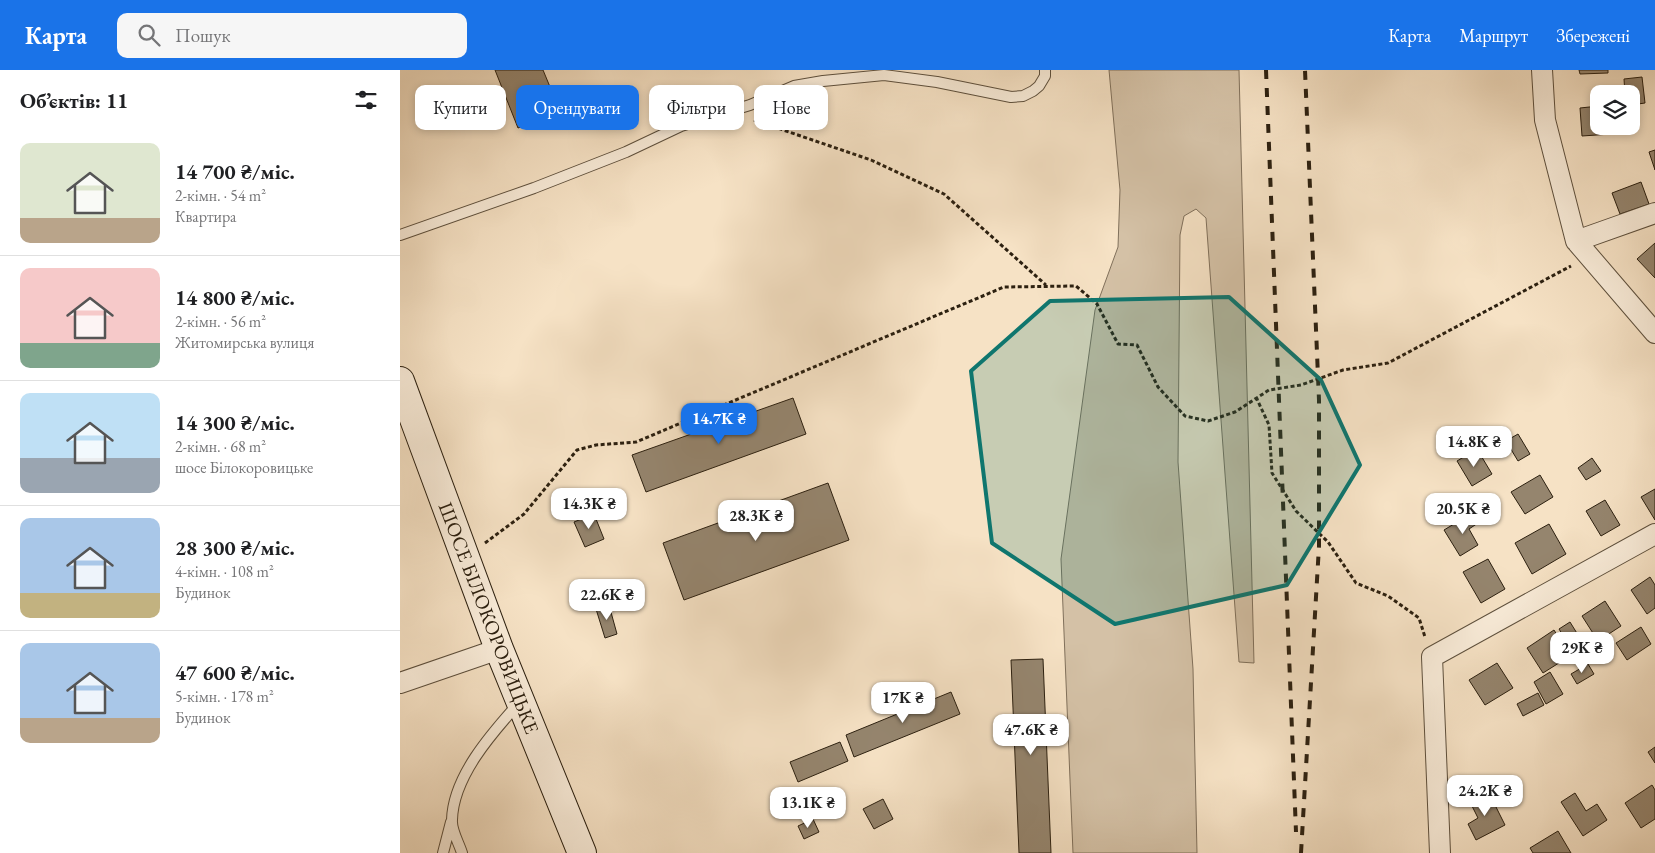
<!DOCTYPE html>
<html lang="uk">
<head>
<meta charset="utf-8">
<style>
	:root { --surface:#fff; --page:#f6f6f6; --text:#202124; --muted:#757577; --line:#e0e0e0; --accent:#1a73e8 }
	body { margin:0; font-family:"EB Garamond",serif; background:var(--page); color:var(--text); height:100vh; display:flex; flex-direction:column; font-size:19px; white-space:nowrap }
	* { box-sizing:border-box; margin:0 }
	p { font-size:16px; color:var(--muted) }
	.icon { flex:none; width:28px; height:28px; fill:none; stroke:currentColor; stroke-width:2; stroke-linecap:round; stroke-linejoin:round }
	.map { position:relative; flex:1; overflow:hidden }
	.drawer { display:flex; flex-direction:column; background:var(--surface); width:400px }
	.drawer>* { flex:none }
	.banner { position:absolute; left:15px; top:15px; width:475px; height:45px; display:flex; gap:10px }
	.tools { position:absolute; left:1190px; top:15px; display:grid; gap:10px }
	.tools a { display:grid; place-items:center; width:50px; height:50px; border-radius:10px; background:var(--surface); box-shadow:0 2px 8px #0003; font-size:25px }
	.price { position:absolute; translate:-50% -42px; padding:0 11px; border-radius:10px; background:#fff; color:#222; font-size:16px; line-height:32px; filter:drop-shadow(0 1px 2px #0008) }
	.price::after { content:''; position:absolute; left:50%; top:30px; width:15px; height:11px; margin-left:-8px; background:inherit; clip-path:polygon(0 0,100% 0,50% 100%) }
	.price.on { background:var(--accent); color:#fff }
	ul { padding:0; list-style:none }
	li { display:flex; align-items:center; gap:15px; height:125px; padding:0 20px }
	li+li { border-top:1px solid var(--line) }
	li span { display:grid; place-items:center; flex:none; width:140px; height:100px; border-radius:10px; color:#555 }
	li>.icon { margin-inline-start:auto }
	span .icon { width:60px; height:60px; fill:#fffc; stroke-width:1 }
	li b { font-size:21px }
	h2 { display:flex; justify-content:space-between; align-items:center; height:60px; padding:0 20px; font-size:21px }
	.tag { padding:0 18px; border-radius:10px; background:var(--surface); box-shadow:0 2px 8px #0003; font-size:18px; line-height:45px }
	.tag.on { background:var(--accent); color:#fff }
	header { display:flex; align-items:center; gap:30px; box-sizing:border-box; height:70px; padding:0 25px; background:var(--accent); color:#fff }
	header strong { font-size:24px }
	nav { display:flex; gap:28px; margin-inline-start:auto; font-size:18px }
	.search { width:350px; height:45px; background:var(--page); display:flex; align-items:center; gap:12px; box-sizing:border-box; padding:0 18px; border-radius:10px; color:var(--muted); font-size:19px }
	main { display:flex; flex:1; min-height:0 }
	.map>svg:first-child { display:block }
	.green { fill:#d4c1a6; stroke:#80705b }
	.building { fill:#95856e; stroke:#2c2010 }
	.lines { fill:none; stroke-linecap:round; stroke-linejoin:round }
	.service-casing { stroke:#5e503d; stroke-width:12 }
	.minor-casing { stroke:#5e503d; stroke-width:22 }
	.secondary-casing { stroke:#2c2010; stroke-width:30 }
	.path { stroke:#2c2010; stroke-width:3; stroke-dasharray:4 2.5; stroke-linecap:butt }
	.service { stroke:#f9ecd9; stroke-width:10 }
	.minor { stroke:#f9ecd9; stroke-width:20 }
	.secondary { stroke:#f9ecd9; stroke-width:28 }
	.rail { stroke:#2c2010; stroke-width:4; stroke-dasharray:9 9; stroke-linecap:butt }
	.marked { fill:#0f766e; fill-opacity:0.2; stroke:#0f766e; stroke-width:4; stroke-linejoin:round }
	.labels { text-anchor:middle; stroke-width:4; stroke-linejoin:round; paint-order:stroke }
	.street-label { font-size:20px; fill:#2c2010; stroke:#f9ecd9 }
</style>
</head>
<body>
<header>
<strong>Карта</strong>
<div class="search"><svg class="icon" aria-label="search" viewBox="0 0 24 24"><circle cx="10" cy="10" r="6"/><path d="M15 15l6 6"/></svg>Пошук</div>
<nav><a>Карта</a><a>Маршрут</a><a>Збережені</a></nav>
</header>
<main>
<section class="drawer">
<h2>Об’єктів: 11<svg class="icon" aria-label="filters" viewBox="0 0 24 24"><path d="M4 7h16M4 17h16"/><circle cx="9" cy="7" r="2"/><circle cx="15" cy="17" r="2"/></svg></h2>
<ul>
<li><span style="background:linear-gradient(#dfe7d0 75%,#b9a48a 0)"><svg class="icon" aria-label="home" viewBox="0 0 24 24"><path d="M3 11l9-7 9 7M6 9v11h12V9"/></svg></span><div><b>14 700 ₴/міс.</b><p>2-кімн. · 54 m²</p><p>Квартира</p></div></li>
<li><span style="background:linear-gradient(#f6c9c9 75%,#7fa58c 0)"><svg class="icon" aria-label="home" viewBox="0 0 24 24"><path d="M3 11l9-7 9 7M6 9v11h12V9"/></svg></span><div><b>14 800 ₴/міс.</b><p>2-кімн. · 56 m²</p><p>Житомирська вулиця</p></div></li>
<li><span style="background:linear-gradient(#bfe0f5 65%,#9aa5b1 0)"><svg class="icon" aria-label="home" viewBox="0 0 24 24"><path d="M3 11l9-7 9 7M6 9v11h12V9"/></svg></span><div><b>14 300 ₴/міс.</b><p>2-кімн. · 68 m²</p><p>шосе Білокоровицьке</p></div></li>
<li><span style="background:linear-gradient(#a9c7e8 75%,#c2b280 0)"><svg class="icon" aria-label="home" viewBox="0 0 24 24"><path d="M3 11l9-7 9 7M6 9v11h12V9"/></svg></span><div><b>28 300 ₴/міс.</b><p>4-кімн. · 108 m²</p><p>Будинок</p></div></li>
<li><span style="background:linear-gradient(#a9c7e8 75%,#b9a48a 0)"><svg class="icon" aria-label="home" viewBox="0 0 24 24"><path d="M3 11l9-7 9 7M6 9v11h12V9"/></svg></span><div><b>47 600 ₴/міс.</b><p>5-кімн. · 178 m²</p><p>Будинок</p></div></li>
</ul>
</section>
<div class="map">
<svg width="1255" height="783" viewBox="0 0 1255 783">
	<rect width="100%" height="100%" fill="#f6e2c5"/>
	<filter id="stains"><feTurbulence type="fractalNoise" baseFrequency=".004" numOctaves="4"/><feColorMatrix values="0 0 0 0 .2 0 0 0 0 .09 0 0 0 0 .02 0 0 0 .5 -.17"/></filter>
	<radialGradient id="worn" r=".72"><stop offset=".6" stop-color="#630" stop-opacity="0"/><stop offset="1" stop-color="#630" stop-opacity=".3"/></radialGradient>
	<path class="green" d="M709,0H839L854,593L839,592L806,148L796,139L784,146L780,165L778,392L793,599L797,783H673L661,489L695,240L718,177L720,120Z"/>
	<path class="building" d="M95,0H143L160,41L118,58Z
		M1179,0H1208V3L1180,4Z
		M1242,7L1245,33L1231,35V24H1225L1224,9Z
		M1199,36V56H1210L1211,64L1182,66L1180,38Z
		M1255,80V100L1249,82Z
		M1241,112L1249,134L1220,144L1212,123Z
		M1255,173V208L1237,189Z
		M393,328L406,364L246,422L232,385Z
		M1118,364L1130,384L1118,391L1106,371Z
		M1077,379L1092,404L1072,416L1057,391Z
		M1192,388L1201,401L1186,410L1178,398Z
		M1140,405L1153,427L1125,444L1111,422Z
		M428,413L449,470L284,530L263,473Z
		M1255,419V450L1241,427Z
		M1205,430L1220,455L1201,466L1186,441Z
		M1072,443L1078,453L1069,459L1078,475L1060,486L1044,460Z
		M194,444L204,469L185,477L174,452Z
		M1149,454L1166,484L1132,504L1115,473Z
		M1088,489L1105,519L1081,533L1063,502Z
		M1250,507L1255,515V538L1247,544L1231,520Z
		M1205,531L1221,556L1198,571L1182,546Z
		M209,535L217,564L205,568L196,539Z
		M1170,552L1183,573L1172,580L1159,559Z
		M1241,557L1251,574L1227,590L1216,573Z
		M1154,560L1170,586L1143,603L1127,578Z
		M643,589L651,783H619L611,590Z
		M1097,593L1113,618L1085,635L1069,610Z
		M1188,594L1194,604L1177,614L1171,604Z
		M1150,602L1163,624L1146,634L1134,612Z
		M551,622L560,644L454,687L446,665Z
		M1138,623L1144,635L1123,646L1117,634Z
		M440,672L448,691L398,712L390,692Z
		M1255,677V693L1248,682Z
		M1252,715L1255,720V749L1241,758L1225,733Z
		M1089,723L1105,755L1076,770L1068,754L1078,748L1070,732Z
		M1175,723L1186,741L1197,734L1207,750L1183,766L1161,732Z
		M483,729L493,749L474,759L463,739Z
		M413,749L419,762L404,769L398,756Z
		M1158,761L1171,783H1133L1130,778Z"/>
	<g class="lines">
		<defs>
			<path id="service" d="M0,165L134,118L226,82L281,56L350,35L394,16L423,11L484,5L537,12L611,27L623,26L633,21L639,16L645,6V0
				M43,783L51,752
				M62,783C59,773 51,760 52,750C53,707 91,664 118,634"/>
			<path id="minor" d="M1142,0L1145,50L1176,171L1255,263
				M1176,171L1255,143
				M0,613L99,579
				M1040,783L1032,587L1255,464"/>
			<path id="secondary" d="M0,311L99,579L182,783"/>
		</defs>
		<use href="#service" class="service-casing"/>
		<use href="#minor" class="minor-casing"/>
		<use href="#secondary" class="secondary-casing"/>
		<path class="path" d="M354,50L471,90L544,124L646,215
			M856,327L869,355L872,403L896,441L928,472L956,513L988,526L1019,548L1025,567
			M85,473L124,444L177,380L196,375L236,372L604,217L676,216L697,234L718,274L737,275L758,317L785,346L808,351L835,342L869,320L901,315L943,300L988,293L1171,196"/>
		<use href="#service" class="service"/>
		<use href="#minor" class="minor"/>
		<use href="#secondary" class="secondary"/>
		<path class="rail" d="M866,0L896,762
			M901,783L919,476V330L905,0"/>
	</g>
	<path class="marked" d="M829,227L921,310L960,395L887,515L715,554L592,473L571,301L650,231Z"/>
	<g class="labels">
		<g class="street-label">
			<text transform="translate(89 548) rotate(69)" y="7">ШОСЕ БІЛОКОРОВИЦЬКЕ</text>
		</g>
	</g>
	<rect width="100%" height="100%" filter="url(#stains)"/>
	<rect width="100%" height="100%" fill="url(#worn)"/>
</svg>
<div class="tools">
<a><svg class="icon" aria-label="layers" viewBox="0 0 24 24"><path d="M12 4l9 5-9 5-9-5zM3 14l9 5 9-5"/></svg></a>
</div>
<b class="price on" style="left:319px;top:375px">14.7K ₴</b>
<b class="price" style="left:1074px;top:398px">14.8K ₴</b>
<b class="price" style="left:189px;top:460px">14.3K ₴</b>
<b class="price" style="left:1063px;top:465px">20.5K ₴</b>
<b class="price" style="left:356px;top:472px">28.3K ₴</b>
<b class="price" style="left:207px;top:551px">22.6K ₴</b>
<b class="price" style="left:1182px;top:604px">29K ₴</b>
<b class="price" style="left:503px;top:654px">17K ₴</b>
<b class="price" style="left:631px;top:686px">47.6K ₴</b>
<b class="price" style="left:1085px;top:747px">24.2K ₴</b>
<b class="price" style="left:408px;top:759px">13.1K ₴</b>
<div class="banner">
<a class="tag">Купити</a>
<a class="tag on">Орендувати</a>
<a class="tag">Фільтри</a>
<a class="tag">Нове</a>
</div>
</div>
</main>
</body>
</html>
